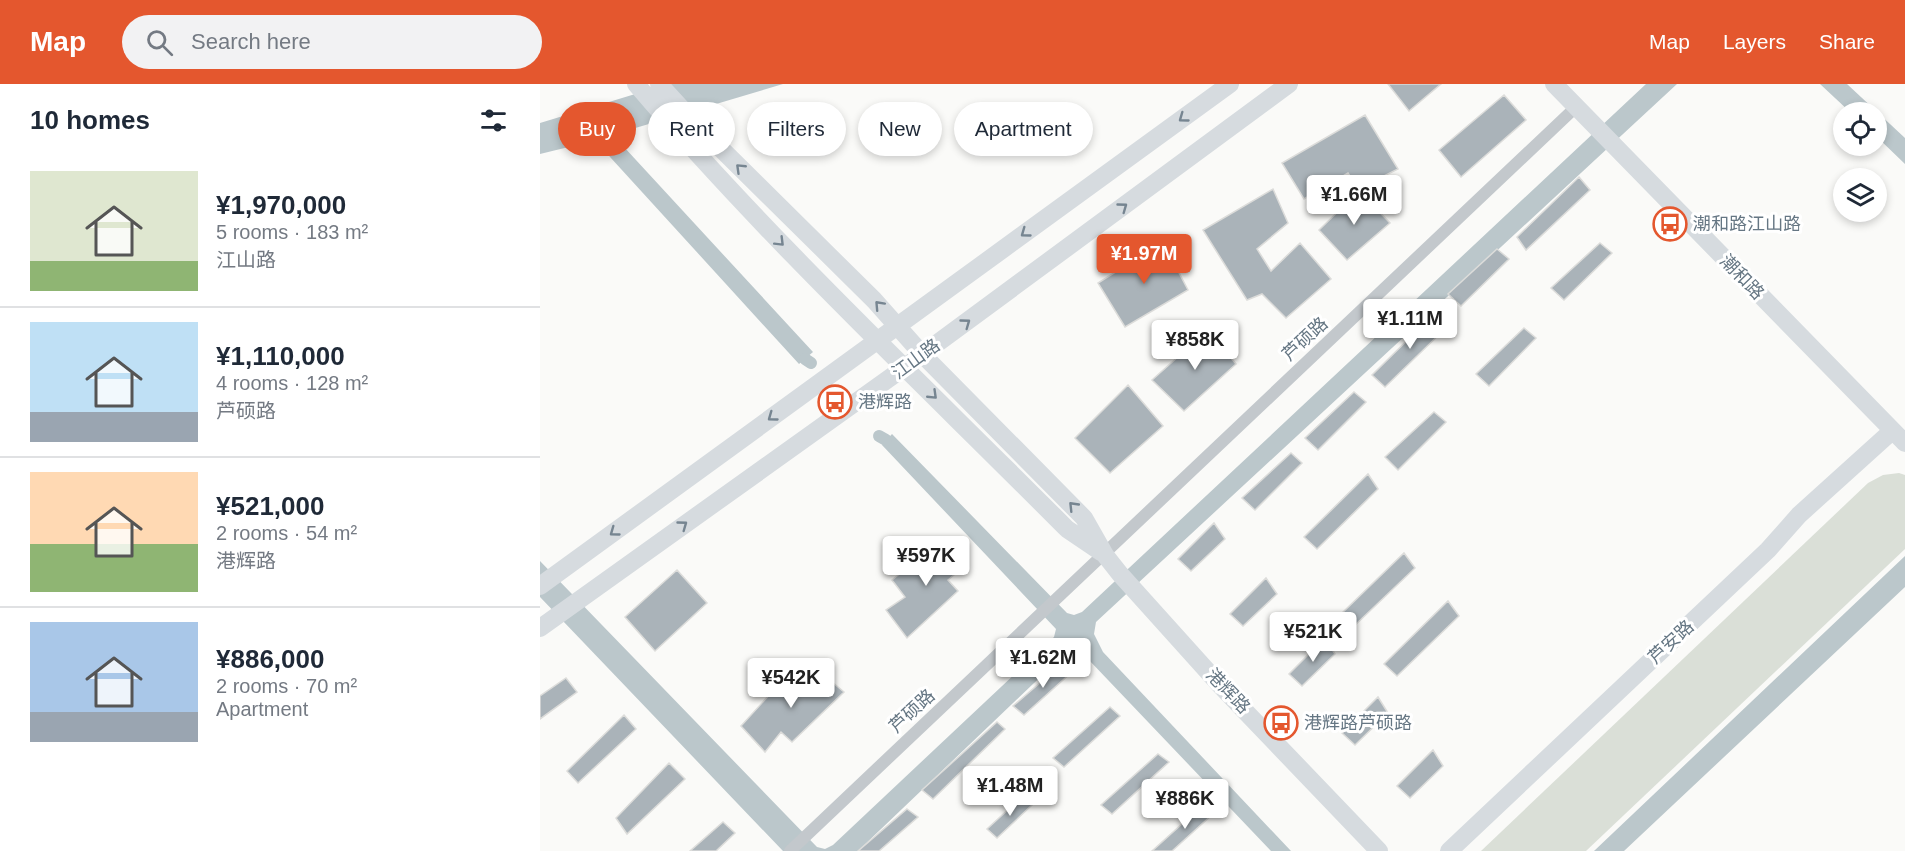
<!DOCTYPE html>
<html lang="en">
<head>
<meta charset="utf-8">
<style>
	:root { --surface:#fff; --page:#f2f2f3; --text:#1f2937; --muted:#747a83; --line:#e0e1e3; --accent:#e4572e }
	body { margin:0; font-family:Helvetica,"Noto Sans SC",sans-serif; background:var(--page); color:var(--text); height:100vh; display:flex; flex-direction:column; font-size:22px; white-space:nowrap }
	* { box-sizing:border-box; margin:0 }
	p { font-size:20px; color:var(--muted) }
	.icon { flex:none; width:33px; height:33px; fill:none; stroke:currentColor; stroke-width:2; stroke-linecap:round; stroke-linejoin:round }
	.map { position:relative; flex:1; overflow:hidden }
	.details { display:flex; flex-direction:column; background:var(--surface); width:540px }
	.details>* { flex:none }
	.top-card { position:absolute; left:18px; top:18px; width:570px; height:54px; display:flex; gap:12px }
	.controls { position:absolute; left:1293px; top:18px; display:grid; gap:12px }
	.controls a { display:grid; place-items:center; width:54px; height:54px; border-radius:50%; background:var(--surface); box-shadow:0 3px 9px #0003; font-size:30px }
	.price { position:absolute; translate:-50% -51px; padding:0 14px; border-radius:6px; background:#fff; color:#222; font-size:20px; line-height:39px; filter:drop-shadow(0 2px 3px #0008) }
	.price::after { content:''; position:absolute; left:50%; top:36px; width:18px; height:14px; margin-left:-9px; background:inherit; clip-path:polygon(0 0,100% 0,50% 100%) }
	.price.on { background:var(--accent); color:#fff }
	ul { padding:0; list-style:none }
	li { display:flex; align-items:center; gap:18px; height:150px; padding:0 30px }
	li+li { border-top:2px solid var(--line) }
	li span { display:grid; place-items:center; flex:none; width:168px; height:120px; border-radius:0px; color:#555 }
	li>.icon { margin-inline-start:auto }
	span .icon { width:72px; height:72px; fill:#fffc; stroke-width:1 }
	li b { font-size:26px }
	h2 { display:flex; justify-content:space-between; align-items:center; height:72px; padding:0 30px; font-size:26px }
	.tag { padding:0 21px; border-radius:27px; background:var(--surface); box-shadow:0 3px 9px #0003; font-size:21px; line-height:54px }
	.tag.on { background:var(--accent); color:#fff }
	header { display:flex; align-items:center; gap:36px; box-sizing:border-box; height:84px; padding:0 30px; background:var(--accent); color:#fff }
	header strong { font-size:28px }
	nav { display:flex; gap:33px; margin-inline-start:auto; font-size:21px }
	.search { width:420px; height:54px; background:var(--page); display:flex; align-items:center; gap:15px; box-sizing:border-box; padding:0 21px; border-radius:33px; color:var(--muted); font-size:22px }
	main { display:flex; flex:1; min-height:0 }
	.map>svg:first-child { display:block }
	.green { fill:#dadfd7 }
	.water { fill:#bbc7cb }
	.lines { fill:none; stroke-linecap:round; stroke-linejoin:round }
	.canal { stroke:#bbc7cb; stroke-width:12 }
	.building { fill:#aab3b9; stroke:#dcdcda; stroke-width:1.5 }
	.street { stroke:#c3c8cc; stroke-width:12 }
	.secondary { stroke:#d6dbdf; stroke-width:18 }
	.oneway { stroke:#768591 }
	.labels { text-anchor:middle; stroke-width:6; stroke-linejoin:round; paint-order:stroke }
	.poi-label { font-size:18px; fill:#657683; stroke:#fff; text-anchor:start }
	.street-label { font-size:18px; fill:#657683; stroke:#fff }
</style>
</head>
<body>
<header>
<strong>Map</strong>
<div class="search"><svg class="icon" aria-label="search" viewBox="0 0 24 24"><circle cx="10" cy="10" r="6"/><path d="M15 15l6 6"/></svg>Search here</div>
<nav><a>Map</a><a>Layers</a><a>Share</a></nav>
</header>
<main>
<section class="details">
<h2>10 homes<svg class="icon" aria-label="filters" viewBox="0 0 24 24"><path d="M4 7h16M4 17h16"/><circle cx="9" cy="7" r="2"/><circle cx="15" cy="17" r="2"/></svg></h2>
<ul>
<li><span style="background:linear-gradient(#dfe7d0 75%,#8fb573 0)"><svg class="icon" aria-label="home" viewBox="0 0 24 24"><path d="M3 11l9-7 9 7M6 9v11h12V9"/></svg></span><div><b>¥1,970,000</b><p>5 rooms · 183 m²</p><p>江山路</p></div></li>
<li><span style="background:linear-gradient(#bfe0f5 75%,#9aa5b1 0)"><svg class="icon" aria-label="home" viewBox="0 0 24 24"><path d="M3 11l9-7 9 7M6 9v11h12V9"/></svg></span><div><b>¥1,110,000</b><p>4 rooms · 128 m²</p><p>芦硕路</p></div></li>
<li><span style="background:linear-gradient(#ffd9b3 60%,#8fb573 0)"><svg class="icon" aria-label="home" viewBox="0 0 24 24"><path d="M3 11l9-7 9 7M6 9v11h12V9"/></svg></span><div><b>¥521,000</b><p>2 rooms · 54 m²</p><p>港辉路</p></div></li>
<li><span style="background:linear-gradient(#a9c7e8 75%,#9aa5b1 0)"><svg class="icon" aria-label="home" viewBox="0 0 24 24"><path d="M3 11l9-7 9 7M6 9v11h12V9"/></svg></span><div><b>¥886,000</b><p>2 rooms · 70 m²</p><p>Apartment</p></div></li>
</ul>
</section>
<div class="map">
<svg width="1365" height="767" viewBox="0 0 1365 767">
	<rect width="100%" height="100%" fill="#fafaf8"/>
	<path class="green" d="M1359,389L1365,391V465L1046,767H941L1328,399L1343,391Z"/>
	<path class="water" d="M128,0H243L92,45L85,55L84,63L273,268L259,280L60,62L49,58L0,70V39Z
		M1106,0H1137L556,538L554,550L563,568L751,767H731L548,575C534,569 528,570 516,578L318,767H243L0,513V477L277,763L285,765L293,761L514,553L516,545L342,361L352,350L527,529L534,531L542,528Z
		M1280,0H1307L1365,54V80L1337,53L1336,28H1310Z
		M1365,472V503L1084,767H1054Z"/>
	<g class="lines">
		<path class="canal" d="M265,275L271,279
			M339,352L346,356"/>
	</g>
	<path class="building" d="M848,0H901L869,27Z
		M964,11L986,36L921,93L899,66Z
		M825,31L858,85L818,105L808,89L764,115L742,79Z
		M1039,93L1050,106L986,166L977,153Z
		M733,105L748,139L717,165L731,187L760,159L791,195L746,234L722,210L707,216L663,146Z
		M819,107L850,139L807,176L779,146Z
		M623,158L648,206L585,243L558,199Z
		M1060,159L1072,169L1024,216L1011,204Z
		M957,165L969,175L921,222L908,210Z
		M896,228L907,243L845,303L832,291Z
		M984,244L996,254L949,302L936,290Z
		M668,246L696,280L644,327L612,296Z
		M588,301L623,342L570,389L535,354Z
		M814,308L826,318L778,366L765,354Z
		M894,328L906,338L858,386L845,373Z
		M751,369L762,379L715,426L702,414Z
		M828,390L838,405L777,465L764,453Z
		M674,439L685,455L651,487L638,475Z
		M403,454L427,480L408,496L418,507L367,554L346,526L365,513L352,496Z
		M864,469L875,484L813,543L800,531Z
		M137,486L167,519L115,567L85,533Z
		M726,494L737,510L703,542L690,530Z
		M908,517L919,532L857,592L844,580Z
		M785,554L795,570L762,602L749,590Z
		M523,579L533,587L484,631L473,622Z
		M252,586L266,602L280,588L304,608L252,658L241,648L225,668L201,642Z
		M26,594L37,608L0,635V612Z
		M838,613L848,629L815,661L802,649Z
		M570,623L580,632L524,683L513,674Z
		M84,631L96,645L38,699L27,687Z
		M457,638L465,645L393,715L382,706Z
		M893,666L903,682L870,714L857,702Z
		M618,670L629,678L572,730L561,721Z
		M129,679L145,695L87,750L76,734Z
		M483,712L492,721L457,754L447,745Z
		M663,721L674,729L632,767H612Z
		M367,725L378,733L339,767H318Z
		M183,738L195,749L176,767H150Z"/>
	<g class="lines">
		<path class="street" d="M250,767L1037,22"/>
		<path class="secondary" d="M96,0C230,157 382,299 527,445L561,468
			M119,0L154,38L334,216L382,270L544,434L565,471L580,490L679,600L839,767
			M1014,0L1365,359
			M0,502L690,0
			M0,544L365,283L749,0
			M909,767L1228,466L1259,431L1352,347"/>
	</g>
	<defs><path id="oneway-chevron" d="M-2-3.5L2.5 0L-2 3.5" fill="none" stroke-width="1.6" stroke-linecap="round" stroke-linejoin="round" transform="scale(1.5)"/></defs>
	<g class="oneway">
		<use href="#oneway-chevron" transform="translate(643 34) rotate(144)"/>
		<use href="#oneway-chevron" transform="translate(200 84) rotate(-136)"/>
		<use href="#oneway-chevron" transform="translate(583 123) rotate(-36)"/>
		<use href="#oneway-chevron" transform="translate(485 149) rotate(144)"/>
		<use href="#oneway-chevron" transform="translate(240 158) rotate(45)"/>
		<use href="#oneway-chevron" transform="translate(339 221) rotate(-133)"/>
		<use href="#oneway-chevron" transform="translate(426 239) rotate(-36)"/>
		<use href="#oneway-chevron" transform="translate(393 311) rotate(44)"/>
		<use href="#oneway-chevron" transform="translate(232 333) rotate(144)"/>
		<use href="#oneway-chevron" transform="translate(533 422) rotate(-134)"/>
		<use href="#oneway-chevron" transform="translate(143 441) rotate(-36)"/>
		<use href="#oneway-chevron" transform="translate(74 448) rotate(144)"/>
	</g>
	<defs>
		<symbol id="bus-ring" viewBox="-11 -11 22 22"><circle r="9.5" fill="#fff" stroke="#e4572e" stroke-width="1.5"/><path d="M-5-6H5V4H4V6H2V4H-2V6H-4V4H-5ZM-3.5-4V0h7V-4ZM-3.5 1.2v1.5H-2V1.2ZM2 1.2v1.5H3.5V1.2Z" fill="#e4572e"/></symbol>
	</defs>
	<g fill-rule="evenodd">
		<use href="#bus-ring" x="1111" y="121" width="38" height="38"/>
		<use href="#bus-ring" x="276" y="299" width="38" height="38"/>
		<use href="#bus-ring" x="722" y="620" width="38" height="38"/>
	</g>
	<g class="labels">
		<g class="poi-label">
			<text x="1153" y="146">潮和路江山路</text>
			<text x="318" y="324">港辉路</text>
			<text x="764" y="645">港辉路芦硕路</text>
		</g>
		<g class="street-label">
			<text transform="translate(1202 193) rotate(46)" y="6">潮和路</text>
			<text transform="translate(765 255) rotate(-43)" y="6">芦硕路</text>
			<text transform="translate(376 275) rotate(-36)" y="6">江山路</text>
			<text transform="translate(1131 558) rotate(-43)" y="6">芦安路</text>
			<text transform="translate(688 607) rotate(46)" y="6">港辉路</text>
			<text transform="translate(372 627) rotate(-43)" y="6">芦硕路</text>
		</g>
	</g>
</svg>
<div class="controls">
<a><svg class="icon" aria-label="locate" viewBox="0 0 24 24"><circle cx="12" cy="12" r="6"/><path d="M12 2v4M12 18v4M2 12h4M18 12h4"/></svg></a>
<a><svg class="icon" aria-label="layers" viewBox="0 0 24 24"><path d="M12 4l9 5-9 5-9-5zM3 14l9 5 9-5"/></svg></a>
</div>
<b class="price" style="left:814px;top:142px">¥1.66M</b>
<b class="price on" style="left:604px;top:201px">¥1.97M</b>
<b class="price" style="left:870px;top:266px">¥1.11M</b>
<b class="price" style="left:655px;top:287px">¥858K</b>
<b class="price" style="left:386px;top:503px">¥597K</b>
<b class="price" style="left:773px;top:579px">¥521K</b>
<b class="price" style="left:503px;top:605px">¥1.62M</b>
<b class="price" style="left:251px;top:625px">¥542K</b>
<b class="price" style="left:470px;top:733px">¥1.48M</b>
<b class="price" style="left:645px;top:746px">¥886K</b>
<div class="top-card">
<a class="tag on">Buy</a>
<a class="tag">Rent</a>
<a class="tag">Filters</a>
<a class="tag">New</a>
<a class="tag">Apartment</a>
</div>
</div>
</main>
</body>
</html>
